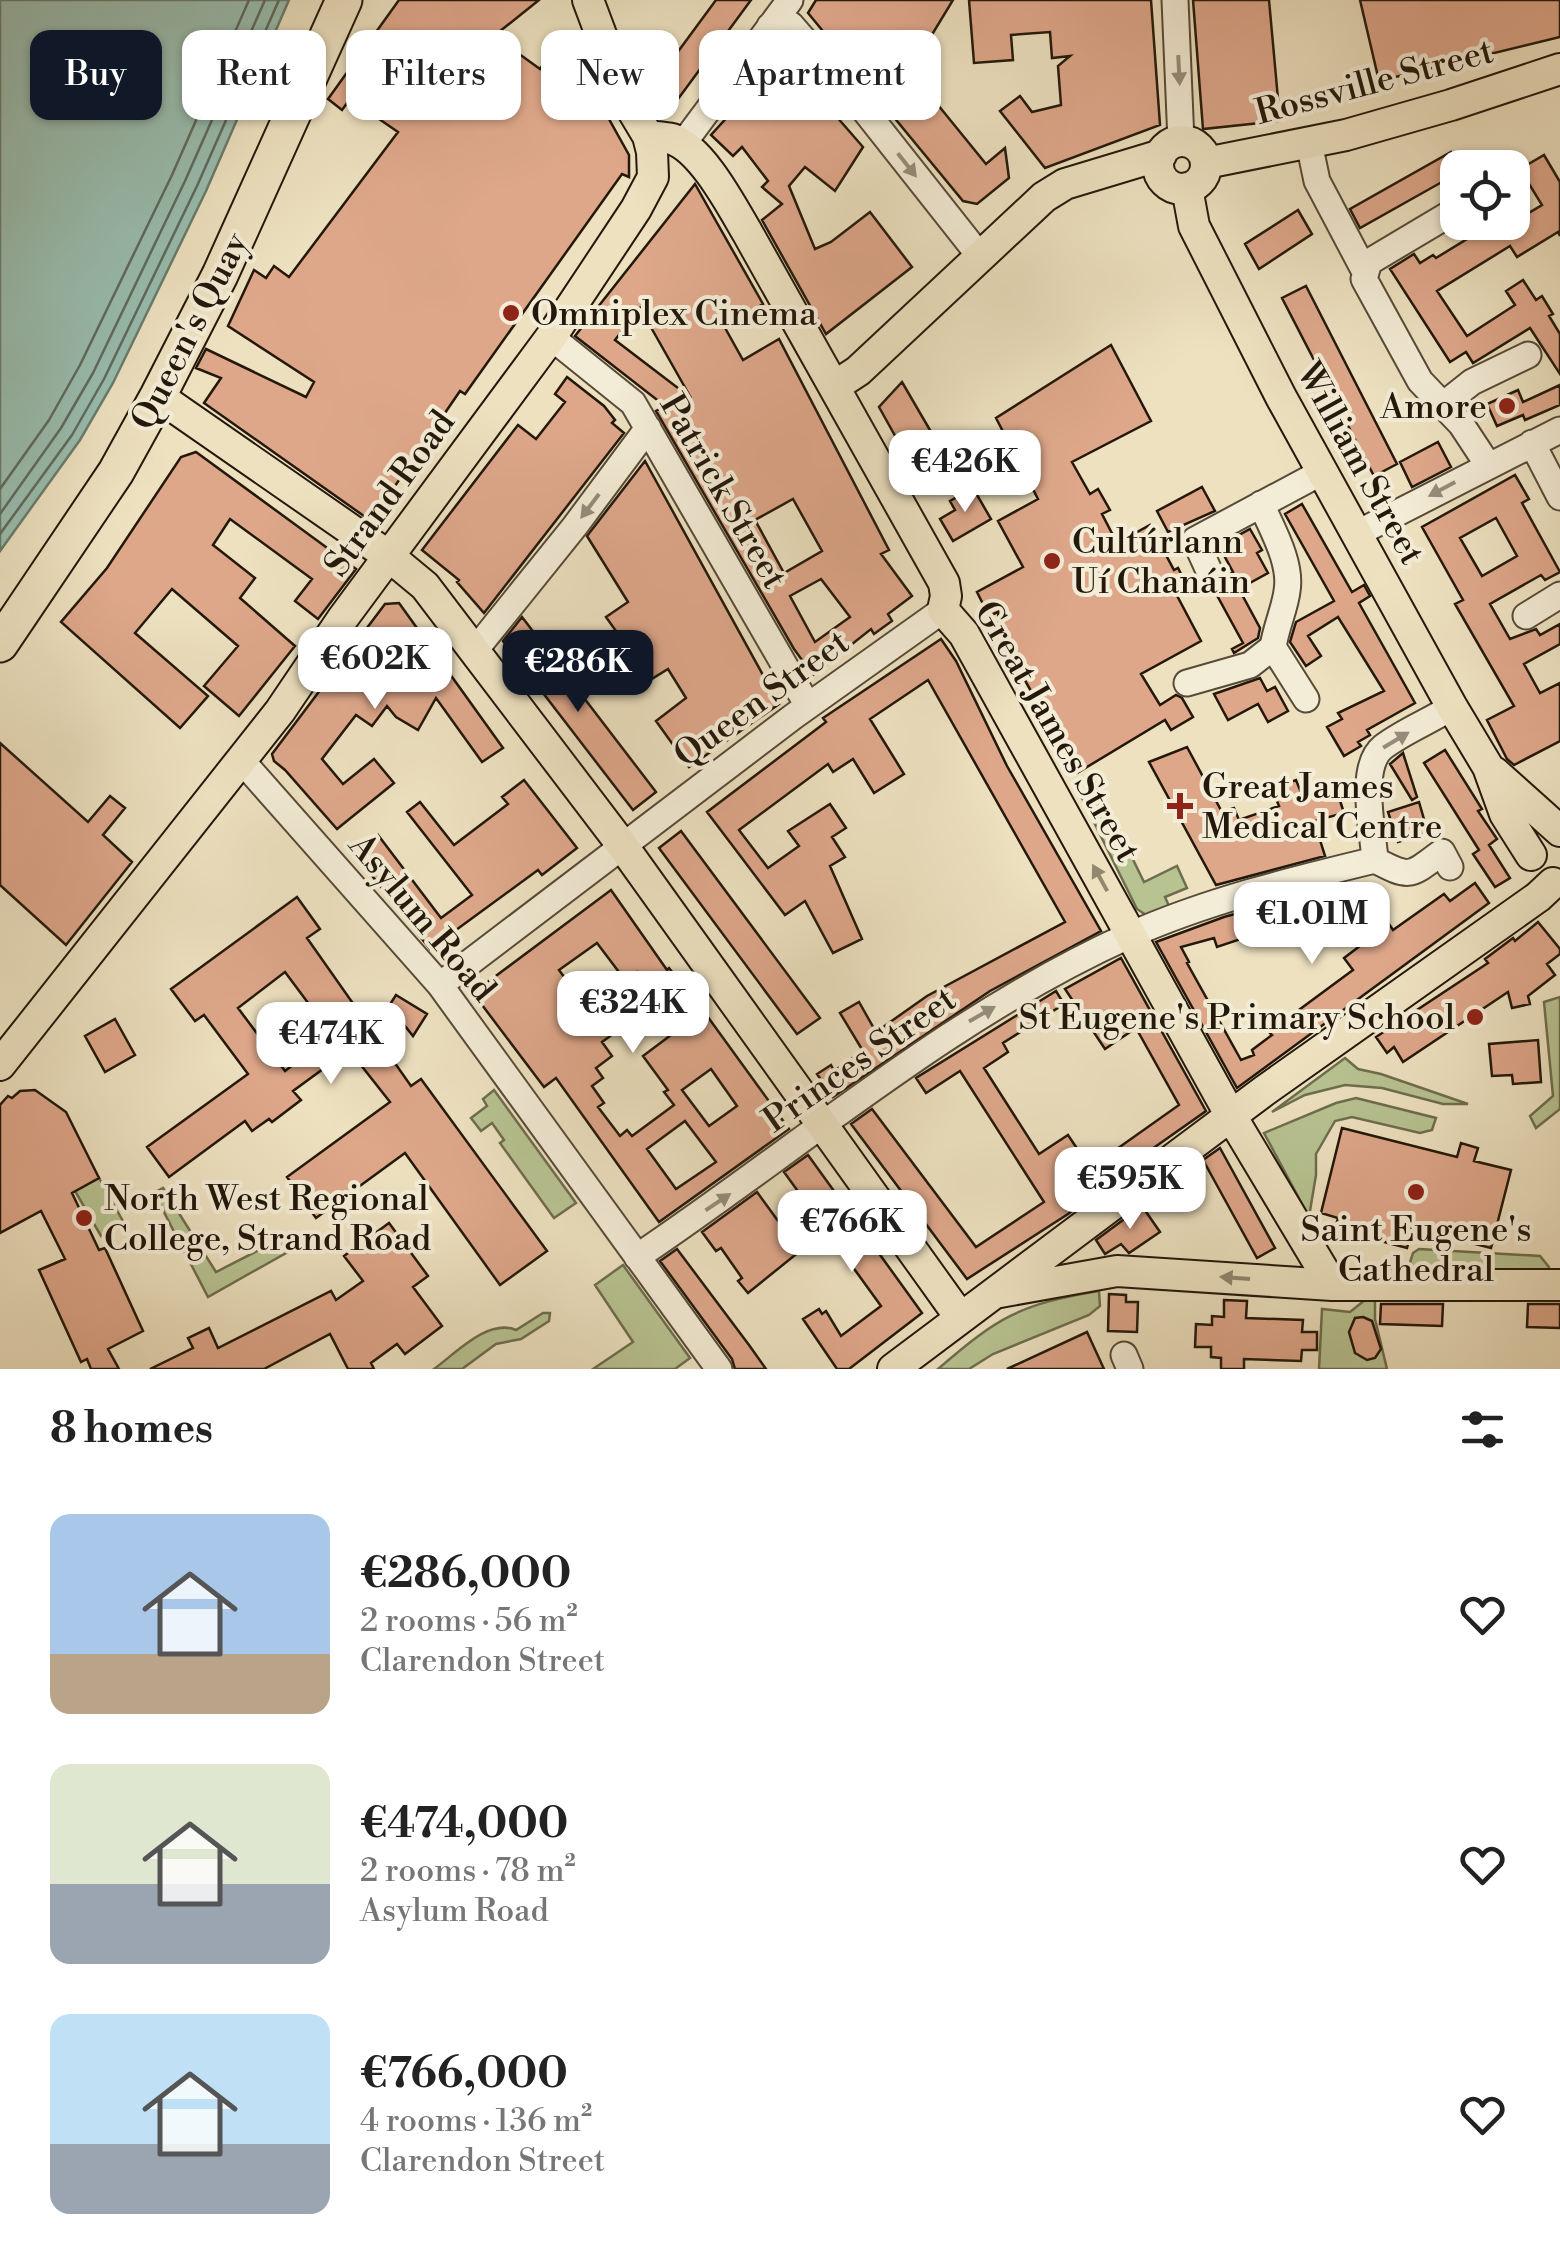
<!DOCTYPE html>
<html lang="en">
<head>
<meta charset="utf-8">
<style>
	:root { --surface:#fff; --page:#f6f6f6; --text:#222; --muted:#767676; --accent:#111827 }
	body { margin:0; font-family:"Libre Bodoni",serif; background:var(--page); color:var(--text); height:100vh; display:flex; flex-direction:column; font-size:38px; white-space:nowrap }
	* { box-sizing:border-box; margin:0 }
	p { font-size:32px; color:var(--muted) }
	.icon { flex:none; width:55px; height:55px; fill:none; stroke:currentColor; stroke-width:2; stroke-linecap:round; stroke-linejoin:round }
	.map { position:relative; height:1369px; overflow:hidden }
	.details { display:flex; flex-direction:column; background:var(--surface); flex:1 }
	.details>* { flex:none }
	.top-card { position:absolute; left:30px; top:30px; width:1000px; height:90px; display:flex; gap:20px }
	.tools { position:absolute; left:1440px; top:150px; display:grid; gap:20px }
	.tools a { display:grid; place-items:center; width:90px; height:90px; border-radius:20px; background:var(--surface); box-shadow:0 2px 8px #0004; font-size:50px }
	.price { position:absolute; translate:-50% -85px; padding:0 22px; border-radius:20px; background:#fff; color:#222; font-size:32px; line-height:65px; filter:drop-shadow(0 2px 5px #0008) }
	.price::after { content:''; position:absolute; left:50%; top:60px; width:30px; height:22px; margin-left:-15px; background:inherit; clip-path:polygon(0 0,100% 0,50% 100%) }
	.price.selected { background:var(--accent); color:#fff }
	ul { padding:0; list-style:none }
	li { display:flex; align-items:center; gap:30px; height:250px; padding:0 50px }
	li span { display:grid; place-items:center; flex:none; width:280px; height:200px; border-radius:20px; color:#555 }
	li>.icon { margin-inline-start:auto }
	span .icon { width:120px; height:120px; fill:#fffc; stroke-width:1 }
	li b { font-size:42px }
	h2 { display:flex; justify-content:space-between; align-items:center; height:120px; padding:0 50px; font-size:42px }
	.chip { padding:0 35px; border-radius:20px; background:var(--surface); box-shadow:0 2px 8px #0004; font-size:35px; line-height:90px }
	.chip.selected { background:var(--accent); color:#fff }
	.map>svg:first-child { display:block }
	.green { fill:#b8c392; stroke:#6e6e4e; stroke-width:2.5 }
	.water { fill:#99beb0; stroke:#6a7c6e; stroke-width:2.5 }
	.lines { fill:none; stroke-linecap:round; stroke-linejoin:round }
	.shore { stroke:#5e6b5e; stroke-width:2.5 }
	.building { fill:#dea78a; stroke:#23180b; stroke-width:2.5; fill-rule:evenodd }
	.minor-casing { stroke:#564a38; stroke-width:29 }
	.major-casing { stroke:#23180b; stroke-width:34 }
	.highway-casing { stroke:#23180b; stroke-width:39 }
	.minor { stroke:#f3ecd6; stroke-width:25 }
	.major { stroke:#ede1c0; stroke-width:30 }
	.highway { stroke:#ede1c0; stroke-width:35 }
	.oneway { fill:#958d7b }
	.oneway2 { fill:#92876f }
	.poi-dot { fill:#8f2418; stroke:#f3ecd6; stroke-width:4 }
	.labels { text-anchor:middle; stroke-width:8; stroke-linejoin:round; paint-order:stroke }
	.street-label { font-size:35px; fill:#23180b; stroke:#f3ecd6 }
	.poi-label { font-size:35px; fill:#23180b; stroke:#f3ecd6; text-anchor:start }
</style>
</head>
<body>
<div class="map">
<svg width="1560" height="1369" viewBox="0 0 1560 1369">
	<rect width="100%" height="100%" fill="#ede1c0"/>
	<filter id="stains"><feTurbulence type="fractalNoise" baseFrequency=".002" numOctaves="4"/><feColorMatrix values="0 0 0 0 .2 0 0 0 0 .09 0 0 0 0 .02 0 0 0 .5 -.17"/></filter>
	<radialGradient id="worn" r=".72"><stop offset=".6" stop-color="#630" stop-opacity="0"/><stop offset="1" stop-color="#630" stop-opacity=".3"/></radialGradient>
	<path class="green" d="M1099,790L1144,882L1177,866L1187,888L1165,897L1169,906L1146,915L1137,909L1082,798Z
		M1560,997V1109L1536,1128L1530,1116L1553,1096L1544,1002Z
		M1345,1058L1358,1069L1381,1074L1468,1104H1443L1382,1088L1345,1085L1305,1095L1272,1112Z
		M494,1090L576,1203L554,1218L500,1143L504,1140L492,1123L481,1131L471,1118L487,1106L483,1099Z
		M1356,1098L1436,1118L1432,1130L1420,1133L1352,1117L1335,1121L1316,1154V1175L1309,1217L1264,1133L1336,1103Z
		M99,1178L124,1223L101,1236L75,1191Z
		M163,1188L216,1272L294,1232L302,1244L208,1297L154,1193Z
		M1419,1249L1540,1256L1549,1267L1548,1271L1408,1269L1413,1253Z
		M623,1265L690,1358L675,1369H593L633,1342L595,1285Z
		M1099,1291L1100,1306L1089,1315L993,1354L969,1369H938C998,1317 1020,1304 1099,1291Z
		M1375,1299V1319L1387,1369H1319L1322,1309L1350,1312L1365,1300Z
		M543,1313H550L549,1321L521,1339L496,1344L462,1369H434C455,1354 488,1318 516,1330Z"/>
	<path class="water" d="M0,0H289L206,191L113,383L80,440L0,551Z"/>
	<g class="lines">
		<path class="shore" d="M0,489L49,420L80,365L172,175L249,0
			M0,514L61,428L93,373L185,181L265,0
			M0,534L72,435L104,379L197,186L279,0"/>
	</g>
	<path class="building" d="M399,0H539L494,36L540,69L558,41L573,53L554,79L600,103L629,155V177L622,174L465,394L460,391L371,521L204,403L221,378L196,368L206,349L306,397L314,382L228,326L254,270L266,278L274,266L289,277L398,132L350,99L342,110L328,99Z
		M716,0H751L667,114L646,95Z
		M816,0H953L930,38L903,62L986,164L1005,148L1009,178L977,204L963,201L808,13Z
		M969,0H1151L1160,125L1045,168L1000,111L1020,96L1032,112L1061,105L1058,66L1070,56L1052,58L1050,32L1011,35L1013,60L974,63Z
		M1193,0H1269L1280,121L1203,129Z
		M1360,0H1560V37L1379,81Z
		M785,48L841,112L836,116L863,147L835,191L805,167L789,186L815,249L831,242L870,212L912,267L826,334L762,220L782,204L762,187L768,181L742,147L733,156L711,135L761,80L775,50Z
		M1451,152L1460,168L1458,173L1360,228L1350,209Z
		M1544,155L1560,182V236L1558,232L1517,257L1510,246L1437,291L1467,336L1515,305L1506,291L1523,280L1536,300L1542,296L1553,314L1549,316L1560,334V374L1530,328L1473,363L1466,352L1450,362L1390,269L1414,254L1420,263L1433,255L1436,258L1490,225L1495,233L1542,205L1520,169Z
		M695,184L763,304L724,326L743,360L779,339L889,550L881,554L912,596L888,614L892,621L874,634L871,629L813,675L794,649L656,411L665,406L575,336ZM640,308L691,398L615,340ZM793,499L822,551L784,573L755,520ZM821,579L850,617L815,642L790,596Z
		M1298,210L1312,234L1259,269L1245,244Z
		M1306,286L1397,464L1374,476L1282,298Z
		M1111,345L1151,421L1072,462L1090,494L1098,489L1110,510L1102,514L1117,543L1150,525L1174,570L1178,568L1185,582L1173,588L1201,641L1141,674L1160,705L1176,695L1182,698L1193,717L1171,730L1165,720L1077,773L1013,659L1011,642L999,632L998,612L989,616L977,592L1023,567L998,521L1038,499L996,418Z
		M567,377L604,406L615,420L612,423L624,433L484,613L457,582L459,580L422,550L518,425L536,439L565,402L555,394Z
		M902,382L948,461L928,472L907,436L898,441L879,407Z
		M1560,385V405L1525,420L1523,415L1497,426L1487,404L1518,390L1523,402Z
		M1438,442L1451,467L1412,487L1400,462Z
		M196,452L356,569L318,619L295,601L312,579L230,519L213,545L255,578L240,598L295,646L239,716L204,686L238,646L172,589L135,633L208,696L180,728L61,622L107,568L181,457Z
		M645,461L779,704L689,767L656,721L686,698L668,669L642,685L631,667L634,665L613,634L616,631L606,617L628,602L587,536Z
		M1515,475L1529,499L1522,503L1560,572L1545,580L1541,575L1490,604L1510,639L1536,629L1540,635L1560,624V644L1524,664L1540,693L1560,683V741L1514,765L1507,759L1487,720L1514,706L1455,604L1463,600L1422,527ZM1496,518L1517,556L1482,576L1460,538Z
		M1202,487L1215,511L1168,532L1157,511Z
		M973,488L991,519L953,541L940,519L955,510L950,501Z
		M1302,504L1352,592L1364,585L1370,596L1359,603L1415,703L1367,730L1370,735L1358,742L1361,746L1344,756L1327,727L1342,719L1338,713L1384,691L1338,617L1308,636L1321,656L1306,666L1290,642L1296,622L1334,601L1285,514Z
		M1250,529L1262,550L1257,553L1268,573L1239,589L1260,628L1258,638L1234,653L1232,649L1243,643L1213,588L1233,572L1219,546Z
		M399,603L503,748L482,762L436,698L418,730L396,717L387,706L372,726L356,715L322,759L343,784L374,759L394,783L337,829L285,770L274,761L272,754L385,604Z
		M522,617L656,792L633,810L503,641Z
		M941,639L956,661L1007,766L1101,931L990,991L833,1097L817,1074L831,1065L834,1071L863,1051L840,1013L859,1002L876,1032L927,996L1065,922L928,680L870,719L904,774L874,793L853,759L833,772L828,764L739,830L768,868L799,846L788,831L830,804L846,828L832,837L845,857L830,866L862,939L833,953L805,901L785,915L707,812L826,722L823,718Z
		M1260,678L1267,691L1275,687L1288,711L1268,722L1258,704L1228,720L1214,694Z
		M0,743L88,822L110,796L125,808L103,835L132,862L66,945L0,885Z
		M1187,747L1222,812L1234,808L1239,820L1279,806L1272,789L1296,780L1302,795L1335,785L1344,813L1314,821L1325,856L1216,885L1149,762Z
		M1445,750L1482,809L1478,811L1497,839L1489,845L1510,878L1495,887L1473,854L1479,850L1424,763Z
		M1403,753L1417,797L1412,800L1390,764Z
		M524,780L577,848L542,875L538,870L430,949L354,853L378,835L441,918L472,895L407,812L420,802L454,845L508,804L502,797Z
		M1419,802L1428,833L1398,842L1388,812Z
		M681,831L820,1018L797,1034L659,848Z
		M1475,883L1489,903L1237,1088L1156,942L1224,917L1314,892L1328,932L1312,940L1306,917L1217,947L1214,938L1181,947L1189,962L1187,963L1241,1060L1254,1055L1252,1050L1272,1035L1269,1032L1353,970L1344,958L1389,924L1393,930L1444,894L1450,901Z
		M611,890L667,970L669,968L705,1013L789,1129L659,1222L556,1078L544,1087L473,993ZM597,943L625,980L637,972L679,1029L643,1056L668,1090L664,1092L674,1105L632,1136L627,1130L620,1136L598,1107L604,1103L592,1086L603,1078L596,1068L612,1056L602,1042L632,1020L621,1004L596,1021L559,970ZM711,1069L737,1106L709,1126L682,1090ZM685,1121L716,1162L676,1189L647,1149Z
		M297,897L320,929L307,938L411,1086L421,1079L547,1251L500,1285L405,1153L316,1218L287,1177L390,1102L349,1050L293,1091L301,1100L272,1122L269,1119L252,1131L245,1121L169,1177L147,1147L248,1074L204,1015L195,1021L171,989ZM285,972L332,1035L285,1071L238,1008Z
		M1538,922L1560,949V954L1547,964L1555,975L1528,996L1530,1004L1512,1008L1508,992L1403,1062L1394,1047L1387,1053L1376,1037L1488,963L1485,959L1513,938L1515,941Z
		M1121,958L1206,1111L1115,1175L1117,1178L1068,1214L967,1279L851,1124L872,1109L976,1247L1044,1202L960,1071L926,1093L916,1078L1056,991L1064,1004L1003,1043L1008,1052L984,1068L1039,1154L1068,1135L1090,1168L1179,1105L1136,1028L1105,1049L1065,989Z
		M396,995L427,1014L413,1036L389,1006Z
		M115,1019L135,1055L105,1072L85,1036Z
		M1538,1040L1541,1082L1513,1084L1512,1075L1492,1076L1489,1044Z
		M35,1090L66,1112L99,1178L72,1193L99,1250L105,1248L143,1331L108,1349L119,1369H91L87,1359L81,1362L39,1270L65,1259L41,1211L0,1233V1105L8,1096L12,1098L20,1091Z
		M1342,1128L1457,1157L1461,1143L1478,1148L1474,1161L1511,1170L1491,1248L1412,1228L1407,1248L1335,1229L1338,1218L1321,1213Z
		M1220,1148L1275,1248L1257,1258L1203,1160Z
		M808,1155L922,1313L849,1369H837L803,1319L819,1309L822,1314L826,1311L841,1336L881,1306L784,1172Z
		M757,1192L800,1251L748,1293L738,1281L742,1278L721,1248L716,1251L702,1232Z
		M1142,1206L1160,1232L1129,1253L1121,1244L1105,1254L1096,1240Z
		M389,1223L428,1276L413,1287L442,1326L405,1354L397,1344L371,1363L374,1369H348L330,1334L264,1369H150L193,1348L188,1338L209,1328L218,1348L331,1291L336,1300L363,1281L344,1256Z
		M677,1249L749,1345L766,1369H735L732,1359L660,1261Z
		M1109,1294L1126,1295V1302H1138L1137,1332L1108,1331Z
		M1224,1300L1247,1301L1246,1318L1303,1320L1302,1332H1317V1350H1302L1301,1361L1244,1359V1369H1221V1358L1211,1357V1347H1195L1196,1324L1212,1325V1316L1224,1317Z
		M1381,1304H1443L1442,1326L1380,1324Z
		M1528,1304H1560V1328L1527,1327Z
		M1363,1317L1372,1321L1381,1349L1375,1358L1367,1360L1355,1353L1349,1332L1355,1318Z
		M1087,1332L1104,1369H1007Z"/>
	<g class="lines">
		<defs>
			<path id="minor" d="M1175,0L1181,141
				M770,26L791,25L862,107L979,255
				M1309,143L1317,181L1364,270
				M682,145L790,0
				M1458,209L1369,262L1364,279L1420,381L1461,424L1488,465
				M551,337L633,403L808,706
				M1443,405L1472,382L1528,355
				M1532,443L1560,497
				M1358,533L1560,430
				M1210,573L1195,540L1322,472
				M1526,616L1560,595
				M1273,647L1306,699
				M476,649L575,526L648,428
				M1187,683L1250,665L1273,647C1276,627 1285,608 1287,591C1292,563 1272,529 1261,504
				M242,761L440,985L719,1369
				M1375,860C1411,879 1410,876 1442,852L1450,867
				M440,985L794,716L943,610
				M637,1257C799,1148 949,1017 1128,936C1206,901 1292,880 1375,860C1373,830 1358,767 1383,747C1404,731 1430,721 1452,707
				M1124,1355L1130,1369"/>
			<path id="major" d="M648,136C655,137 664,137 672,139C702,149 731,205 747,232L944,583L946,596L943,610L964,634L1231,1116L1332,1285
				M1158 165a24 24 0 1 1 48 0a24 24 0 1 1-48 0Z
				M1206,163L1346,135L1451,105L1560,69
				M1187,188L1194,226L1281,397L1452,707L1488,767L1505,814L1531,855
				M835,386L858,371L1044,197L1065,184L1161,155
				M158,396L390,557L425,586L622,845L960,1317
				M1494,772L1560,831
				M0,1065L280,711L343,618L551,337L636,209L653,177L652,152L648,136L624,96L588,0
				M1000,1292L1117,1271L1332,1285H1560
				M893,1369L1264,1091L1538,897L1553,883"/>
			<path id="highway" d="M0,644L116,472L158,396L220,275L344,0"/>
		</defs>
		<use href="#minor" class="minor-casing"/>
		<use href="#major" class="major-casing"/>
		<use href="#highway" class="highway-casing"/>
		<use href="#minor" class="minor"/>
		<use href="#major" class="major"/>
		<use href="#highway" class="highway"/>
	</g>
	<defs><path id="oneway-solid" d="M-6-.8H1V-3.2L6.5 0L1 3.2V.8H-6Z" transform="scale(2.5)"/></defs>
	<g class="oneway">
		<use href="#oneway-solid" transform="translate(1179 70) rotate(87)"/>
		<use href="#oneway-solid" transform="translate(907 165) rotate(52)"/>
		<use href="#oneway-solid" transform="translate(1442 489) rotate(152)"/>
		<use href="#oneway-solid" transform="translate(590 506) rotate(127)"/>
		<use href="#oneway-solid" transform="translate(1396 740) rotate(-31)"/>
		<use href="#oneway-solid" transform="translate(982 1014) rotate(-30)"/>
		<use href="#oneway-solid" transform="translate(718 1202) rotate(-34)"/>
	</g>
	<g class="oneway2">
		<use href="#oneway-solid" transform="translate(1100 878) rotate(-119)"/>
		<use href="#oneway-solid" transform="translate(1235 1278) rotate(-176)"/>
	</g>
	<g class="poi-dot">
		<circle cx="511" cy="313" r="10"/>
		<circle cx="1507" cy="406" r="10"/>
		<circle cx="1052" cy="561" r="10"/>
		<path d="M1175 791h10v10h10v10h-10v10h-10v-10h-10v-10h10z"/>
		<circle cx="1475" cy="1017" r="10"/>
		<circle cx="1416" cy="1192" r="10"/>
		<circle cx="84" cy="1218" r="10"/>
	</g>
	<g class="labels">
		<g class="street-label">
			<text transform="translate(1374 81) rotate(-15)" y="12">Rossville Street</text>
			<text transform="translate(189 331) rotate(-63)" y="12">Queen's Quay</text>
			<text transform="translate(1361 463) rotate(61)" y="12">William Street</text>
			<text transform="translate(724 491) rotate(60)" y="12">Patrick Street</text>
			<text transform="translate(389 493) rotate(-54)" y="12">Strand Road</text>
			<text transform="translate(761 698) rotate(-36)" y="12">Queen Street</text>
			<text transform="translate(1058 731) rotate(60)" y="12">Great James Street</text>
			<text transform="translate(423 917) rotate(50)" y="12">Asylum Road</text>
			<text transform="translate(859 1059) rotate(-35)" y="12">Princes Street</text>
		</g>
		<g class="poi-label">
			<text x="531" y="325">Omniplex Cinema</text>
			<text x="1487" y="418" text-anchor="end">Amore</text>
			<text x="1072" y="553">Cultúrlann<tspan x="1072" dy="40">Uí Chanáin</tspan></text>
			<text x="1202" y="798">Great James<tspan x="1202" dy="40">Medical Centre</tspan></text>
			<text x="1455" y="1029" text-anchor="end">St Eugene's Primary School</text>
			<text x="104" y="1210">North West Regional<tspan x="104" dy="40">College, Strand Road</tspan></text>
			<text x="1416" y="1241" text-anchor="middle">Saint Eugene's<tspan x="1416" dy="40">Cathedral</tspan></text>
		</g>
	</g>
	<rect width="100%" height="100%" filter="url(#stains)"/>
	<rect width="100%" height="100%" fill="url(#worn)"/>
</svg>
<div class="tools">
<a><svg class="icon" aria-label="locate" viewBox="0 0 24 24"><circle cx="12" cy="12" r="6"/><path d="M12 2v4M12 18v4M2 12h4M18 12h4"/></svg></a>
</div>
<b class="price" style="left:965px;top:515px">€426K</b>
<b class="price" style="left:375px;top:712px">€602K</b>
<b class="price selected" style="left:578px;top:715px">€286K</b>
<b class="price" style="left:1312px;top:967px">€1.01M</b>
<b class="price" style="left:633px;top:1056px">€324K</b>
<b class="price" style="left:331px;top:1087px">€474K</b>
<b class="price" style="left:1130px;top:1232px">€595K</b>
<b class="price" style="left:852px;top:1275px">€766K</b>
<div class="top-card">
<a class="chip selected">Buy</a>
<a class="chip">Rent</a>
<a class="chip">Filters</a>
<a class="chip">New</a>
<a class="chip">Apartment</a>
</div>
</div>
<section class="details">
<h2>8 homes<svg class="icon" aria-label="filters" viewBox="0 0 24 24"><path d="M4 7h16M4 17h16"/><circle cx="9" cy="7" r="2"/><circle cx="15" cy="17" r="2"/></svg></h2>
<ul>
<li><span style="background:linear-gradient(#a9c7e8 70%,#b9a48a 0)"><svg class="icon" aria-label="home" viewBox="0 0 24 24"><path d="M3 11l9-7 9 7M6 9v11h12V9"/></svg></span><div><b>€286,000</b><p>2 rooms · 56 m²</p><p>Clarendon Street</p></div><svg class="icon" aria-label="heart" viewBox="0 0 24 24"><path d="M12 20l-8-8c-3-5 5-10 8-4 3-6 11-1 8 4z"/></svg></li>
<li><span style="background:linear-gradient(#dfe7d0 60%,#9aa5b1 0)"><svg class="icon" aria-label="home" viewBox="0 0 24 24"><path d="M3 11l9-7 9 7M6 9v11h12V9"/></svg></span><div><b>€474,000</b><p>2 rooms · 78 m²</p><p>Asylum Road</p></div><svg class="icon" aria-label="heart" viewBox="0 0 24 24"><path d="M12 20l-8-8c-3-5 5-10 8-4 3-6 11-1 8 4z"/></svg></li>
<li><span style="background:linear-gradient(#bfe0f5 65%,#9aa5b1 0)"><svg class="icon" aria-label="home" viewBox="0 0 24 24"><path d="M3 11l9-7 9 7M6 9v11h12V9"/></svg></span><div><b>€766,000</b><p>4 rooms · 136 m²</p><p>Clarendon Street</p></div><svg class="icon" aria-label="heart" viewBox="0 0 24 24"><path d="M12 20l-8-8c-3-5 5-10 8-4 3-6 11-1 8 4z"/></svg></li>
</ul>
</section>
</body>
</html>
